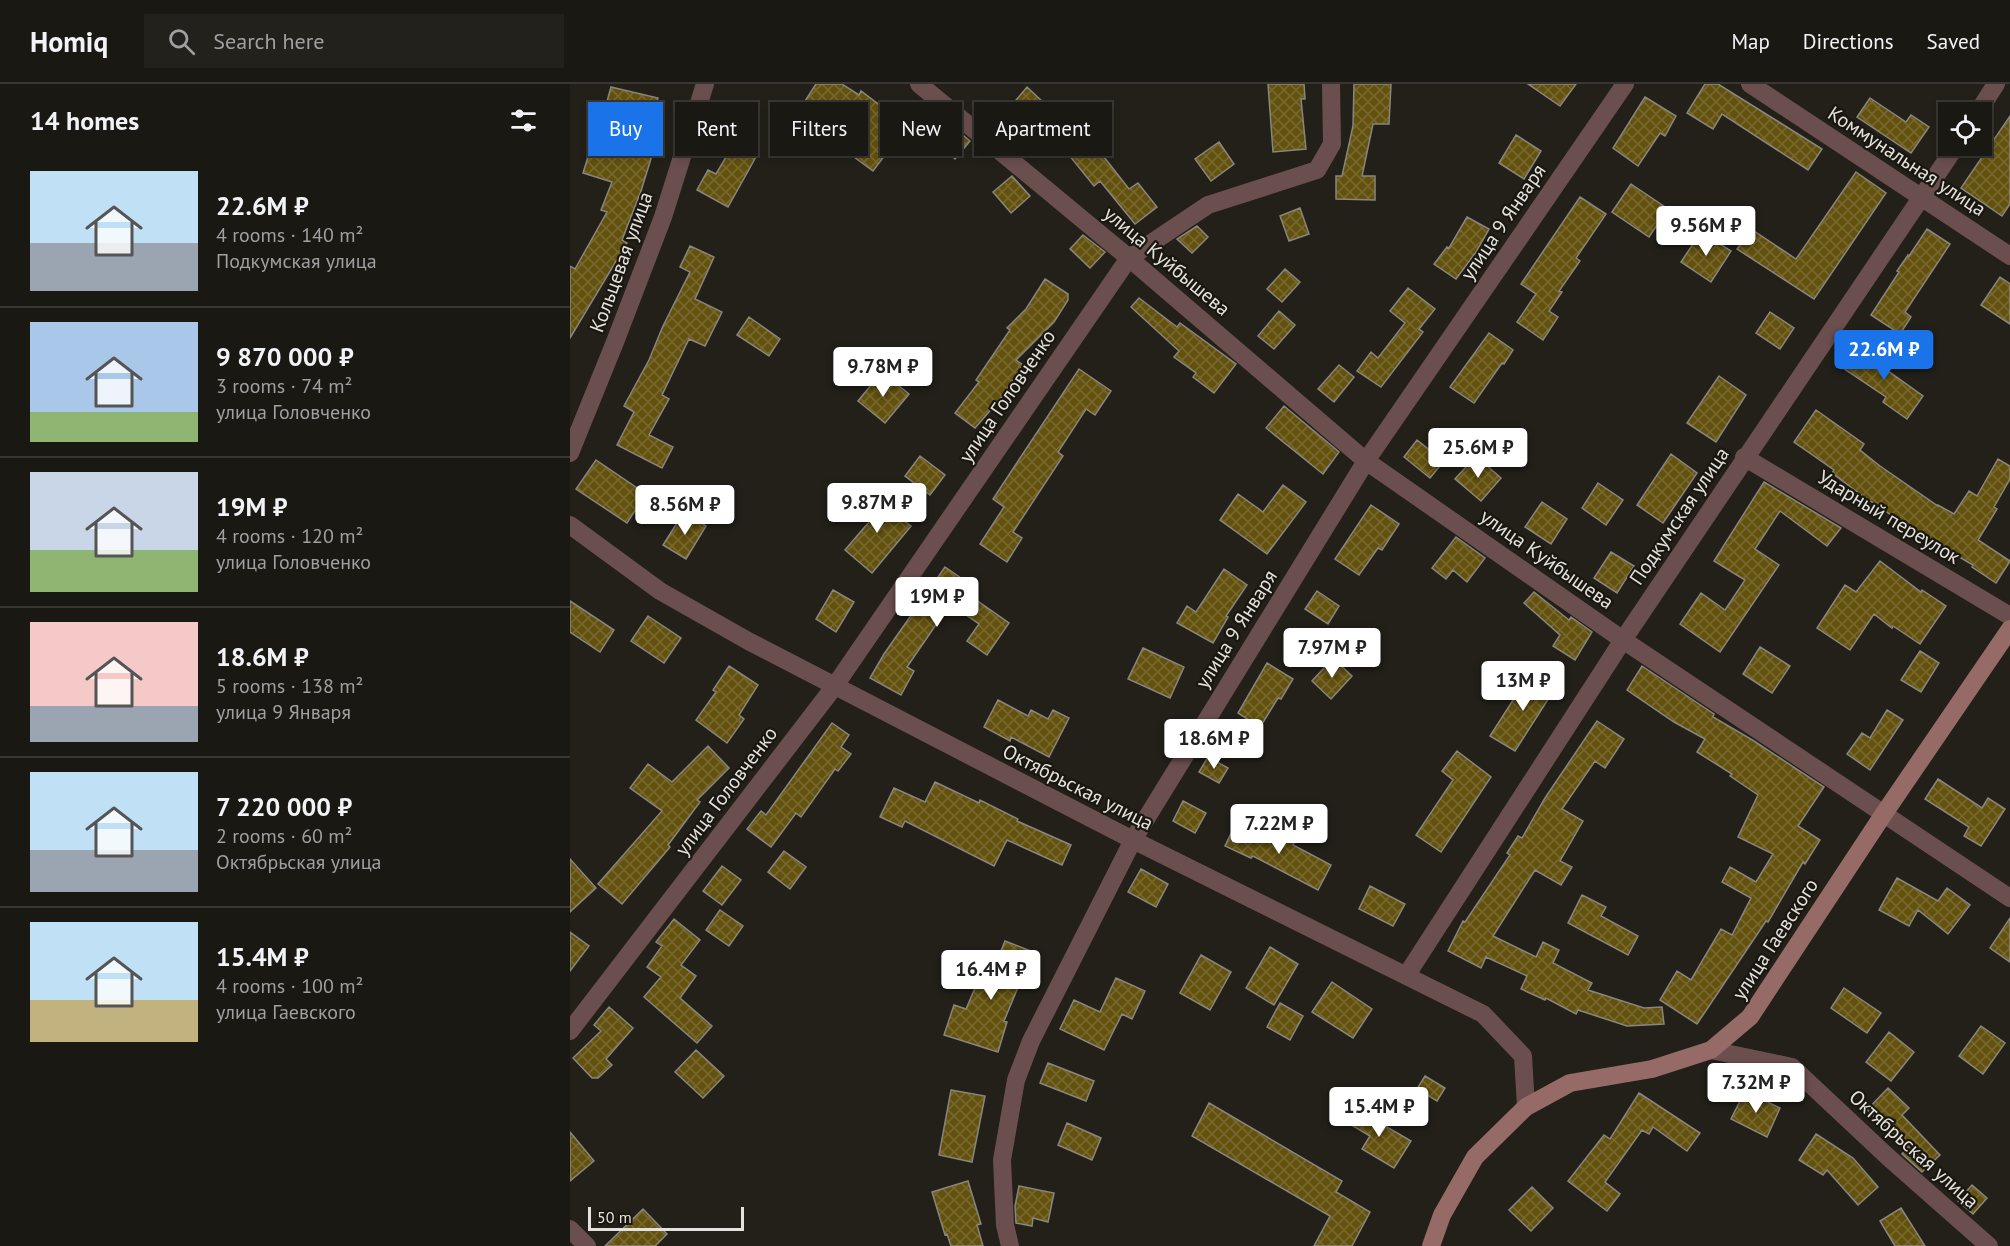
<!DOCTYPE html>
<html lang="en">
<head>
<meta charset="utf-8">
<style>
	:root { --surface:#1a1813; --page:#23211c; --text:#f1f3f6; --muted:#9fa0a0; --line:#383733; --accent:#1a73e8 }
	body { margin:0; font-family:"PT Sans",sans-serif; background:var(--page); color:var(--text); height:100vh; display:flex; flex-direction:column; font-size:22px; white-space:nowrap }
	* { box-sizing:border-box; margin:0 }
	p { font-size:20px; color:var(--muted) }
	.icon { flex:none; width:33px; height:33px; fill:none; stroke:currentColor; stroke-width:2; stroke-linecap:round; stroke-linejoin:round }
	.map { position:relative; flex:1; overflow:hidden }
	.details { display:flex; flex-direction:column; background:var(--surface); width:570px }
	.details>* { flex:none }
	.guide { position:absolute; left:18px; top:18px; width:570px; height:54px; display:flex; gap:12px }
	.buttons { position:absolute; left:1368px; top:18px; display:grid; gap:12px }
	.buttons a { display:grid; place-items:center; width:54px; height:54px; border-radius:0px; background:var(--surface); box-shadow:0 3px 9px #0003,0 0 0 2px var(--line); font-size:30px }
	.scale { position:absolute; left:18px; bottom:15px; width:156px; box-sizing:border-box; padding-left:6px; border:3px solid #e4e2de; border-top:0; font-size:16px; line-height:21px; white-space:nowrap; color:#e4e2de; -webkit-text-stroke:4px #191710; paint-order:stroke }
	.price { position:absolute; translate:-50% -51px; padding:0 14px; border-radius:6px; background:#fff; color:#222; font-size:20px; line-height:39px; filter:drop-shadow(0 2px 3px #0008) }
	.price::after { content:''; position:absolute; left:50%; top:36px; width:18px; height:14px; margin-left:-9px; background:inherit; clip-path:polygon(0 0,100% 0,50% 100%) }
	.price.current { background:var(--accent); color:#fff }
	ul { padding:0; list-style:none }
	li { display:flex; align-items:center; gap:18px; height:150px; padding:0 30px }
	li+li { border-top:2px solid var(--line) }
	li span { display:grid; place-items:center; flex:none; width:168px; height:120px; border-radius:0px; color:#555 }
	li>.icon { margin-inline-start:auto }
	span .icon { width:72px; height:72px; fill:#fffc; stroke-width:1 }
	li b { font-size:26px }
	h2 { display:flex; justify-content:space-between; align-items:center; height:72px; padding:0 30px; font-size:26px }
	.tag { padding:0 21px; border-radius:0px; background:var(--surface); box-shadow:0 3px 9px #0003,0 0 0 2px var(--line); font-size:21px; line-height:54px }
	.tag.current { background:var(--accent); color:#fff }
	header { display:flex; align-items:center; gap:36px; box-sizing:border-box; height:84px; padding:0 30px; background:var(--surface); border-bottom:2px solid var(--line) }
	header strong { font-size:28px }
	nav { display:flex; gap:33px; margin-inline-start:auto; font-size:21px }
	.search { width:420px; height:54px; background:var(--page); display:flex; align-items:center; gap:15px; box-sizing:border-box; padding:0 21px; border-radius:0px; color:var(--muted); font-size:22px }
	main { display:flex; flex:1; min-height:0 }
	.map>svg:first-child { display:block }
	.building { fill:url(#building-cross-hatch); stroke:#88867e; stroke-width:1.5 }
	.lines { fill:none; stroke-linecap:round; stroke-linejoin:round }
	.street { stroke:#6b4f4e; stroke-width:18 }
	.secondary { stroke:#966a67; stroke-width:18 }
	.labels { text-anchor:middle; stroke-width:4.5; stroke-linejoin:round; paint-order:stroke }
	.street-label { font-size:20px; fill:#e4e2de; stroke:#191710 }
</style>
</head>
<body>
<header>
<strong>Homiq</strong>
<div class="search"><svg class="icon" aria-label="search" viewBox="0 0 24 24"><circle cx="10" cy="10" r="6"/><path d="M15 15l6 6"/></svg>Search here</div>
<nav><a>Map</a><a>Directions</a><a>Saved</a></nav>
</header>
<main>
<section class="details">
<h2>14 homes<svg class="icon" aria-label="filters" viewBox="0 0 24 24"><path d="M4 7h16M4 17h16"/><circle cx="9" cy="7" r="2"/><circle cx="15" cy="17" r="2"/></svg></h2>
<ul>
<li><span style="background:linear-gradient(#bfe0f5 60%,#9aa5b1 0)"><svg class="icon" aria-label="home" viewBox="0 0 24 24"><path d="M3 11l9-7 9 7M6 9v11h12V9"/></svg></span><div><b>22.6M ₽</b><p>4 rooms · 140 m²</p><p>Подкумская улица</p></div></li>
<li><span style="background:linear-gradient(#a9c7e8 75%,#8fb573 0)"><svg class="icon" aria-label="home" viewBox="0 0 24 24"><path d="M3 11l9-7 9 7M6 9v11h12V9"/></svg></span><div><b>9 870 000 ₽</b><p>3 rooms · 74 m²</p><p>улица Головченко</p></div></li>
<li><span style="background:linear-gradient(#c9d6e8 65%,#8fb573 0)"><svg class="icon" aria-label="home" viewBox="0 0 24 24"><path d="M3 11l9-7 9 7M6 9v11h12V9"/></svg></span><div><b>19M ₽</b><p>4 rooms · 120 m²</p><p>улица Головченко</p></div></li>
<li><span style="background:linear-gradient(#f6c9c9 70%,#9aa5b1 0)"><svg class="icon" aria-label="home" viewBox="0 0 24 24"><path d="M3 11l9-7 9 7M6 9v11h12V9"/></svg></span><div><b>18.6M ₽</b><p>5 rooms · 138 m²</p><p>улица 9 Января</p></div></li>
<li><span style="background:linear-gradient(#bfe0f5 65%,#9aa5b1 0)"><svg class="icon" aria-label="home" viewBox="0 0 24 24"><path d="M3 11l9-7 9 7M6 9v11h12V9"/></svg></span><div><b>7 220 000 ₽</b><p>2 rooms · 60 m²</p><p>Октябрьская улица</p></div></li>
<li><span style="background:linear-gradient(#bfe0f5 65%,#c2b280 0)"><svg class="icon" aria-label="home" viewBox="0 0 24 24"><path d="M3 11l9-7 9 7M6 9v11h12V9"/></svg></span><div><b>15.4M ₽</b><p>4 rooms · 100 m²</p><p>улица Гаевского</p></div></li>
</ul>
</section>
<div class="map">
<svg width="1440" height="1162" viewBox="0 0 1440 1162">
	<defs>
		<pattern id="building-cross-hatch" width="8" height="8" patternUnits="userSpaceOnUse" patternTransform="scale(1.5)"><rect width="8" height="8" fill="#63510e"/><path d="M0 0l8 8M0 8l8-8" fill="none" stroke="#796a31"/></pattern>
	</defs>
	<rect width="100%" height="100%" fill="#222019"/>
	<path class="building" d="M246,0H272L289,11L291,7L337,42L303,87L257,53L268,39L235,17Z
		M698,0H734L735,15H731L736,65L703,68Z
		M784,0H821L819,40H803L792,92H805V116L766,115V92H772L783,42Z
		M958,0H1006L990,22Z
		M1135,0H1148L1252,65L1238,86L1152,30L1143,45L1117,29Z
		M41,3L88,14L80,46L89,49L71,107L52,156L57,159L0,254V182L5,185L37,128L31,126L42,98L13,89L31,31L33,32Z
		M457,3L524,66L527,64L559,105L568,99L587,123L565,140L530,97L524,102L499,71L464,38L462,40L441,22Z
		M1075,13L1106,32L1095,52L1090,49L1068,82L1043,64Z
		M1300,14L1336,38L1341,31L1359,43L1341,69L1287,33Z
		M368,30L400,57L385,75L353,48Z
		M1440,32V120L1432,132L1391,104Z
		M946,51L971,67L954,95L929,79Z
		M165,58L187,71L158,123L127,106L138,86L146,90Z
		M649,58L664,80L641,97L625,75Z
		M1286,88L1316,109L1244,215L1167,165L1181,145L1226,175Z
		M442,92L460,112L441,129L423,108Z
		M1061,100L1098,125L1079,153L1042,128Z
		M1010,113L1036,130L1006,174L1010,177L989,207L992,208L979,227L988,233L973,256L947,238L966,210L951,200Z
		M730,124L739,150L719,157L710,132Z
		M897,133L919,145L906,168L886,195L864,180L877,163L879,164Z
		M627,142L638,153L622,169L607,155Z
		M1357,145L1380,160L1335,228L1341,233L1330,250L1301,231L1329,188L1327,187L1338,171L1339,172Z
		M1131,148L1161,167L1141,198L1111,178Z
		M513,151L535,168L520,184L500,165Z
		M120,162L144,173L125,215L152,228L135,262L119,255L92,311L99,315L79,351L103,363L92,384L47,361L64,328L54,322L79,276L93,242L120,188L110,183Z
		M715,185L730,198L712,218L697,205Z
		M1430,193L1440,200V240L1411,221Z
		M475,195L498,210V216L484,238L446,276L453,281L431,314L405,344L385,329L409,298L406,296L440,246L437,244L456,225Z
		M838,204L865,225L849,245L853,248L811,303L787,287L801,268L808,274L835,239L820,227Z
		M569,214L607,243L610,239L666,280L644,309L623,293L626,289L604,273L609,267L561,223Z
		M709,227L725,241L704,265L688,252Z
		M1200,228L1224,244L1210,265L1186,249Z
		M179,233L210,255L199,272L167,251Z
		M919,249L943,266L934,280L932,279L904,319L880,303Z
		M1302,264L1320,276L1314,284L1353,312L1337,335L1313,318L1316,313L1273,284L1286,265L1296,272Z
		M769,281L784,293L764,318L748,305Z
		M509,285L541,307L525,331L516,325L488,368L493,372L443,448L452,454L437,478L410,460L434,423L423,415Z
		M312,288L339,310L315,339L288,317Z
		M1149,292L1176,311L1146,358L1117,339Z
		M714,322L769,368L753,390L696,344Z
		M1246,326L1294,360L1290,366L1310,382L1368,422V421L1384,430L1399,407L1407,412L1428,375L1440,382V395L1424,423L1427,425L1408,456L1440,477L1426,499L1402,483L1403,481L1342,445L1290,410L1262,389L1264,386L1224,358Z
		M847,356L874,377L860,394L834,373Z
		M1101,370L1127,389L1093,439L1067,421Z
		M350,372L375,391L360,411L335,392Z
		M906,372L931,394L911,417L885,395Z
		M26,376L76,410L57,439L6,405Z
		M1194,398L1271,444L1257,462L1210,427L1185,465L1209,481L1150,568L1110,540L1131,509L1155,526L1175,496L1144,477Z
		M1028,399L1053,416L1036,441L1012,424Z
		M713,401L736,418L697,470L650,436L668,410L693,428Z
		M301,411L341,442L302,489L275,466L299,438L287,429Z
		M972,418L997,435L981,460L955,443Z
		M801,421L829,440L812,466L808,464L789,491L765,475Z
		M114,428L136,442L116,475L93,461Z
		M886,453L915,474L897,498L883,486L876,495L862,484Z
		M1041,468L1064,482L1047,509L1024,494Z
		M1310,477L1351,508L1352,506L1376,522L1350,560L1323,542L1322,544L1304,530L1280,566L1247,544L1275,501L1286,508Z
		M375,483L407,505L402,513L439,539L417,571L397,557L409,540L380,520L337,583L344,587L331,611L300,594L314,570Z
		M654,485L677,501L656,532L658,533L643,559L607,539L617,522L626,528Z
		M263,506L284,518L266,548L246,535Z
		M747,507L769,522L758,540L735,525Z
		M964,508L999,536L1001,533L1022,548L1005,576L983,562L990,551L954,519Z
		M0,517L44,546L30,568L0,548Z
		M78,532L111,554L94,579L61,557Z
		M1190,563L1220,582L1202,609L1173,590Z
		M573,564L614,583L600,614L558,595Z
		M1350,567L1369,579L1351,608L1331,596Z
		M763,574L782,592L761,615L742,597Z
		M697,579L723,595L711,615L708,614L692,640L686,637L685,640L668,629Z
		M159,582L188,601L169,631L174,635L157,659L126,636L146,608L143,606Z
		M1072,582L1144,630L1143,633L1184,657L1254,703L1228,742L1250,756L1235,780L1233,778L1198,838L1196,837L1127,940L1090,916L1107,887L1121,896L1151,845L1162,851L1181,814L1152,798L1160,783L1186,798L1203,770L1168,753L1188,711L1160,692L1162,690L1127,668L1135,655L1104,638L1057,606Z
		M961,588L986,603L945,667L920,652Z
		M428,616L458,632L461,626L478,635L483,626L499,634L479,673L441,653L440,657L414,643Z
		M1317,626L1333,636L1300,686L1277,670L1292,649L1300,654Z
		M1027,637L1054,655L1035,684L1025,677L992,725L1013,737L990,777L1002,783L991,801L965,786L923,852L966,873L973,858L989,866L983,879L1022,899L1018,906L1074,924L1092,923L1094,940L1057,942L1008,926L1006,930L976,914L975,916L951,905L957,892L916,873L911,884L878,867L893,837L895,838L940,771L937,769L948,752L952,754L975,714Z
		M262,639L279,651L271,663L281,670L268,687L265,685L231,733L226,729L201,763L177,745L191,727L196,731Z
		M138,662L159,684L127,716L130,718L98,761L100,763L52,820L28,800L92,727L60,704L78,680L102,698Z
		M887,667L921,693L871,768L846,751L883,696L872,687Z
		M638,673L658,684L649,699L629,688Z
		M1368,695L1412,724L1418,714L1435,725L1411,762L1394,752L1399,743L1355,715Z
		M365,698L409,719L410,716L448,735L447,737L501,761L492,781L437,756L424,782L335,737L332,743L310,733L324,704L355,718Z
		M613,717L636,729L625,749L603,737Z
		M666,739H672L704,754L707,750L724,759L723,761L761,781L748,806L683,772L681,774L655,762Z
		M214,767L236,783L220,805L198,788Z
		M0,775L26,804L0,828Z
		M152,782L171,796L152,821L133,807Z
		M571,785L598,800L586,823L558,808Z
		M1327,794L1368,817L1377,804L1400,821L1378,850L1348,826L1339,842L1309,826Z
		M800,802L835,820L823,842L789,825Z
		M1012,811L1036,823L1031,832L1068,852L1058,871L998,839Z
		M150,826L173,842L159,862L136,846Z
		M1440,834V878L1420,864Z
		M104,835L130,856L111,881L126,892L110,914L142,942L127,959L74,913L91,893L77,883L92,862L86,858Z
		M0,848L19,862L0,887Z
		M435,857L466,869L454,897L451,896L434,937L437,938L428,968L374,951L384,921L396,925L411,890L420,894Z
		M700,863L728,880L704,921L676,904Z
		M631,871L661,888L640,926L610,909Z
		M546,894L575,907L562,935L552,930L534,966L490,945L504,916L530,928Z
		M762,898L802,925L783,954L742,928Z
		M1274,904L1311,929L1297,949L1261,924Z
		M710,919L733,932L720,956L697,943Z
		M39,923L63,944L36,975L42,981L28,994H22L3,974L31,947L24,941Z
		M1411,942L1435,959L1413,990L1389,972Z
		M1319,948L1344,968L1321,997L1296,978Z
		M126,966L154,992L133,1014L105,988Z
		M478,979L524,997L516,1017L470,999Z
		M855,992L875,1004L867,1017L847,1005Z
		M1318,1004L1339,1024L1332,1031L1370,1071L1352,1088L1332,1070L1338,1064L1297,1026Z
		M381,1006L415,1012L402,1078L369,1071Z
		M1175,1007L1210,1024L1197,1053L1161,1035Z
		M1069,1009L1130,1049L1117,1067L1083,1043L1079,1050L1072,1046L1035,1098L1050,1110L1037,1127L998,1097L1034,1051L1040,1055Z
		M639,1019L772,1097L766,1108L800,1128L782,1162H744L760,1132L622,1052Z
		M781,1022L841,1057L824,1084L792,1065L800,1052L773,1036Z
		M497,1039L531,1054L522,1076L488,1061Z
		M0,1048L24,1077L0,1097Z
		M1246,1050L1283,1074L1308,1103L1288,1121L1257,1086L1253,1091L1229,1076Z
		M398,1097L411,1140L407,1141L413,1162H381L377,1150L375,1151L362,1108Z
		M1402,1101L1417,1114L1403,1130L1388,1117Z
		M449,1102L484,1109L478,1138L463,1134L462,1142L446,1139L445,1122Z
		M962,1103L983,1124L961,1147L939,1126Z
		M1331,1124L1355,1162H1325L1310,1137Z
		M73,1125L97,1150L85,1162H35Z"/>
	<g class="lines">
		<path class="street" d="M349,0L559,174L796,377L1053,556L1440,814
			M1180,0L1440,172
			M1408,28L1426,0
			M0,369L45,258L93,133L135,0
			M1174,373L1440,532
			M0,441L90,507L180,558L563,756L913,930L953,972L956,1023
			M836,892L1053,556L1386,62
			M0,947L264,603L559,174L638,121L747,86L762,60L761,0
			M1141,966L1222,983L1318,1073L1419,1162
			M0,1145L17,1162
			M440,1162L435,1141L432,1076L446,996L461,957L563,756L796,377L1055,0"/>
		<path class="secondary" d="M861,1162L872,1131L905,1073L956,1023L1000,999L1082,985L1141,966L1180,933L1313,731L1440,545"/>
	</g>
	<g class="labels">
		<g class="street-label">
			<text transform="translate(1337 77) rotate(33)" y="7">Коммунальная улица</text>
			<text transform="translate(933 138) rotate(-56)" y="7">улица 9 Января</text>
			<text transform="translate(597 177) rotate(40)" y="7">улица Куйбышева</text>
			<text transform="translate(51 178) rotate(-70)" y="7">Кольцевая улица</text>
			<text transform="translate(437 312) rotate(-56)" y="7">улица Головченко</text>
			<text transform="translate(1109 432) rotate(-56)" y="7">Подкумская улица</text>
			<text transform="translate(1319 433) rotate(31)" y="7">Ударный переулок</text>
			<text transform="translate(977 475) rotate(35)" y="7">улица Куйбышева</text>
			<text transform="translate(666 545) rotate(-58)" y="7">улица 9 Января</text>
			<text transform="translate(508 703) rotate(27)" y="7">Октябрьская улица</text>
			<text transform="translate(156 707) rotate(-53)" y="7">улица Головченко</text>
			<text transform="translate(1205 855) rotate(-57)" y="7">улица Гаевского</text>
			<text transform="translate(1344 1065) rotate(42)" y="7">Октябрьская улица</text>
		</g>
	</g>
</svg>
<div class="buttons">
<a><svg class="icon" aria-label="locate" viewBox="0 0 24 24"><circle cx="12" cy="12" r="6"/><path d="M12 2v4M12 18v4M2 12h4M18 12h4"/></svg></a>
</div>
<div class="scale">50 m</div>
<b class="price" style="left:1136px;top:173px">9.56M ₽</b>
<b class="price current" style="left:1314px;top:297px">22.6M ₽</b>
<b class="price" style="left:313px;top:314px">9.78M ₽</b>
<b class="price" style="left:908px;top:395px">25.6M ₽</b>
<b class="price" style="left:307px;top:450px">9.87M ₽</b>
<b class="price" style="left:115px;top:452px">8.56M ₽</b>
<b class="price" style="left:367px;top:544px">19M ₽</b>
<b class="price" style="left:762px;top:595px">7.97M ₽</b>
<b class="price" style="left:953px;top:628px">13M ₽</b>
<b class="price" style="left:644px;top:686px">18.6M ₽</b>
<b class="price" style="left:709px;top:771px">7.22M ₽</b>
<b class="price" style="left:421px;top:917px">16.4M ₽</b>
<b class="price" style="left:1186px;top:1030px">7.32M ₽</b>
<b class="price" style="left:809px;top:1054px">15.4M ₽</b>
<div class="guide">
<a class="tag current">Buy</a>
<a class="tag">Rent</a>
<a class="tag">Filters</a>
<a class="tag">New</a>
<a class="tag">Apartment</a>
</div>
</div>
</main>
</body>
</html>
